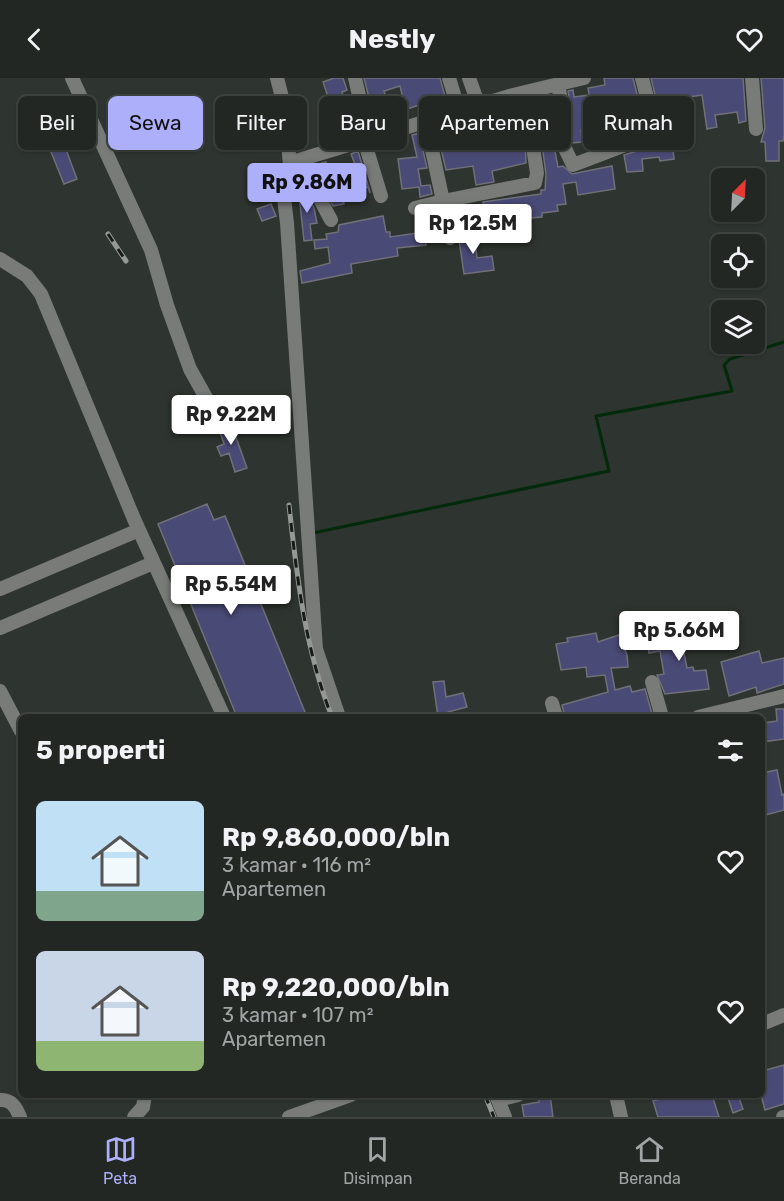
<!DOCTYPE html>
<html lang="id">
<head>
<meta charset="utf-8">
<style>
	:root { --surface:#222723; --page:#2e3330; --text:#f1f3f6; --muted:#a2a5a6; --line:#3f4441; --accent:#adaffb }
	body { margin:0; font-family:Rubik,sans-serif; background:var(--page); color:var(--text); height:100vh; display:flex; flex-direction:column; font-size:22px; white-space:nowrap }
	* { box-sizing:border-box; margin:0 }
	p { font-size:20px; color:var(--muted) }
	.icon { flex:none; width:33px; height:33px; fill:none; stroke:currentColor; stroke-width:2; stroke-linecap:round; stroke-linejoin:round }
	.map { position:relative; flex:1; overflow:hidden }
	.details { position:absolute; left:18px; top:636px; width:747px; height:384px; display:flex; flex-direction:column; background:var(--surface); border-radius:9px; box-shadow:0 2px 4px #0004,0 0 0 2px var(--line) }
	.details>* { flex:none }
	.guide { position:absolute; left:18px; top:18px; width:748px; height:54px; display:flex; gap:12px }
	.needle { width:39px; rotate:24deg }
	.controls { position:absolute; left:711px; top:90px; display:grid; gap:12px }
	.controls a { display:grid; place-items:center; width:54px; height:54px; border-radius:9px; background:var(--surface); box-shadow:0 2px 4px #0004,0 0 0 2px var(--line); font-size:30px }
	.price { position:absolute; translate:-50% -51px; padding:0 14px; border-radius:6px; background:#fff; color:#222; font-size:20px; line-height:39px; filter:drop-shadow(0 2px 3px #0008) }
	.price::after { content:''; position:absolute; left:50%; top:36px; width:18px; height:14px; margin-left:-9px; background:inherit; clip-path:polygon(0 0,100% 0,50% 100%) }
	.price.current { background:var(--accent); color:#111 }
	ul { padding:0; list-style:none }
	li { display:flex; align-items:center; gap:18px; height:150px; padding:0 18px }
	li span { display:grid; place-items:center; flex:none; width:168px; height:120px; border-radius:9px; color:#555 }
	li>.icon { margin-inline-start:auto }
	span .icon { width:72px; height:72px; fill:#fffc; stroke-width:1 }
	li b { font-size:26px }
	h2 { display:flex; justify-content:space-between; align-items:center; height:72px; padding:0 18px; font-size:26px }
	.tag { padding:0 21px; border-radius:9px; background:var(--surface); box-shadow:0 2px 4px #0004,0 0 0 2px var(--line); font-size:21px; line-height:54px }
	.tag.current { background:var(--accent); color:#111 }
	header { display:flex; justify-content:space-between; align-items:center; height:78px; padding:0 18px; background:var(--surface); font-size:27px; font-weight:700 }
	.tabs { display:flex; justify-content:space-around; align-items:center; height:84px; border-top:2px solid var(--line); background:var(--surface); font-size:16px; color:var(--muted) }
	.tabs a { display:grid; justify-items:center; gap:3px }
	.tabs .current { color:var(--accent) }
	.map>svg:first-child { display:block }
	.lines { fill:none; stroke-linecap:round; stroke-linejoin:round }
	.stream { stroke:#012a0a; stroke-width:3 }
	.building { fill:#4a4a76; stroke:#707078; stroke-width:1.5; fill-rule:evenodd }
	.minor { stroke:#797b79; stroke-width:14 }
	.rail-casing { stroke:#959995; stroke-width:5 }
	.rail { stroke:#181b18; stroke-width:3; stroke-dasharray:9; stroke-linecap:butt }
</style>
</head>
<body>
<header><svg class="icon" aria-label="back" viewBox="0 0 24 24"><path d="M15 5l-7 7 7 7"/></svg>Nestly<svg class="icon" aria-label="heart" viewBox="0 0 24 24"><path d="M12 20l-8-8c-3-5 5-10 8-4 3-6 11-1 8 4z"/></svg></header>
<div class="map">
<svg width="784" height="1039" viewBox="0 0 784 1039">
	<rect width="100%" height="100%" fill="#2e342f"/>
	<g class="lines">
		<path class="stream" d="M313,455L609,393L596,338L732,313L724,287L730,281L784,264"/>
	</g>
	<path class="building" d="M334,0H343L347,12L342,14L350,37L354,36L358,55L323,65L318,52L337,46L323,4Z
		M364,0H440L447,26L429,33V30L421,33L419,27L404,32L391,37L393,44L379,48L374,33L377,32L373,19L369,20ZM400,8L404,24L389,29L384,13Z
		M604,0H633L643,41L633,53L608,64L607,59L604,60L602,49L581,52L582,64L572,65L567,53L564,34L570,25L568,13L573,12L574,19L589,17L588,10L605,7Z
		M651,0H743L746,43L739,45L737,34L715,37L717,49L707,51L702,17L689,19V23L668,26L674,81L660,83L659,79L642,81L643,93L627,94L624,77L643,71L662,46Z
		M761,0H784V57L783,63H779V83H766L765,64H761L765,50Z
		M551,17L545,30L548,51L525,64L526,85L492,93L494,104L476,107L473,88L446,92L436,50ZM522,32L524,48L509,50L506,34Z
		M59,53L77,101L64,106L45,59Z
		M419,55L427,90L418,91L421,108L430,107L432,116L420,119L419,109L402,111L398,81L417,79L412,57Z
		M554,68L558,89L563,88L572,96L612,88L615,111L578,117L576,104L563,106L566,126L557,127L558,133L542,135V139L521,141V139H486L483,124L541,116V112H545L546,96L543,74Z
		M358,73L370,114V115L368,109L358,113L354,98L359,97L351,76Z
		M326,84L336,111H341L344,126L333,128L312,88Z
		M296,96L314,130L317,145L310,146L312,162L304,163L299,117H302Z
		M271,126L276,138L262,143L257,131Z
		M383,138L386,154H390V159L424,154L426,167L397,170L398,178L351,186L352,195L302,205L300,193L330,185L328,169L315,171L314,162L327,161L326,156L338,154L339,147Z
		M474,153L477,180L492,178L494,192L464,196L458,155Z
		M225,342L233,351L247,390L235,394L229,375L221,378L217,369L224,366L217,345Z
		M207,426L214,442L225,438L307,639H237L158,446Z
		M702,549L704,563L683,570L687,590L693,589L694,593L706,592L709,611L665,616L657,597L664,596L660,573L649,575L647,559L691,554V550Z
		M596,555L598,564L619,557L627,577L628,589L611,590L615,612L630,608L632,614L645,611L653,639H565L562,627L608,614L605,597L587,599L586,589L561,592L556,566L568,564L567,560Z
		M759,573L762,585L784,580V606L757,615L756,609L729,618L721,584Z
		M444,603L446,619L463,615L467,629L448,634L449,639H438L433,604Z
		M776,631H784V661L762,664V645L777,643Z
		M777,692L782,717L784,716V732L762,738V695Z
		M784,987V1026L765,1032L761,1017L762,993Z
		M550,1017L553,1039H524L522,1027L539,1024V1018Z
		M673,1017H712L719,1039H658L653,1023Z
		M727,1017H738L743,1031L733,1035Z"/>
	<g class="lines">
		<path class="minor" d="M72,0L151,172L167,227L190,291L209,325L226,329L237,343
			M277,0L285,31L290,88
			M355,0L369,61
			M449,0L459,33
			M469,0L479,28
			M752,0L756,51
			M426,44L443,123L535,105L537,95L533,69L558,56L554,32L561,23L558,6
			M558,56L573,87L636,63L653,43L642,0
			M364,62L381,118
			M299,82L331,142
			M415,130L443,123L450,160
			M0,181L27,198L41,216L134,441L224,639
			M0,511L139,452
			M0,550L153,485
			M652,604L662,639
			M0,613L21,653
			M552,625L556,639
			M339,639L316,571L287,145C285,125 277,92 299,82L513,17L584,0
			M698,639L784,618
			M762,946L784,937
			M496,1017L505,1039
			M616,1017L621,1039
			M0,1022C11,1021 16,1029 20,1039
			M498,1022L518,1017
			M134,1039L143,1029L145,1017
			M289,1039L351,1017
			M783,1039H784"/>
		<defs>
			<path id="rail" d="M108,156L126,183
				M289,427C297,500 305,571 332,639
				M485,1017L494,1039"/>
		</defs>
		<use href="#rail" class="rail-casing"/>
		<use href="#rail" class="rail"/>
	</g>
</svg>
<div class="controls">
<a><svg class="needle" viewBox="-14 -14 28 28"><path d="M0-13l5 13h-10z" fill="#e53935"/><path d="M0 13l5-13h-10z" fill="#a2a5a6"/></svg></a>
<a><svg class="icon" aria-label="locate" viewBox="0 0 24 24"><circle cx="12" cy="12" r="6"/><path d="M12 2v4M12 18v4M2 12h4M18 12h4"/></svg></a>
<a><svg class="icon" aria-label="layers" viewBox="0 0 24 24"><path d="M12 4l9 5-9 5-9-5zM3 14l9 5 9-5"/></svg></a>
</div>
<b class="price current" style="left:307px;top:136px">Rp 9.86M</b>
<b class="price" style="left:473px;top:177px">Rp 12.5M</b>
<b class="price" style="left:231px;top:368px">Rp 9.22M</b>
<b class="price" style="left:231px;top:538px">Rp 5.54M</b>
<b class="price" style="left:679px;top:584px">Rp 5.66M</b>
<div class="guide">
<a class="tag">Beli</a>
<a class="tag current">Sewa</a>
<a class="tag">Filter</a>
<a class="tag">Baru</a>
<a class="tag">Apartemen</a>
<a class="tag">Rumah</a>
</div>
<section class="details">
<h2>5 properti<svg class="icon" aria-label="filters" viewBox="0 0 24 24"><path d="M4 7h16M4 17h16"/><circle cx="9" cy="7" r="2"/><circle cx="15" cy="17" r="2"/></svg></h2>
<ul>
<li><span style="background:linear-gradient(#bfe0f5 75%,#7fa58c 0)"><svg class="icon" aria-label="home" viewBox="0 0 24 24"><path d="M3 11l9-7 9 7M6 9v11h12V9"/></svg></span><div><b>Rp 9,860,000/bln</b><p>3 kamar · 116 m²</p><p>Apartemen</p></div><svg class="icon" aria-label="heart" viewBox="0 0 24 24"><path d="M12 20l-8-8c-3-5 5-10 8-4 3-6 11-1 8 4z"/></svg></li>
<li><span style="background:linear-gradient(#c9d6e8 75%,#8fb573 0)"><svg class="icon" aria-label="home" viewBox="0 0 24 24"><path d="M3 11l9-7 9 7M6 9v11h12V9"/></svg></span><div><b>Rp 9,220,000/bln</b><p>3 kamar · 107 m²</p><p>Apartemen</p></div><svg class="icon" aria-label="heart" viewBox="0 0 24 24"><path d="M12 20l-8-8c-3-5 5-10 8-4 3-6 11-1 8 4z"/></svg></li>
</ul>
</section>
</div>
<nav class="tabs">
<a class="current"><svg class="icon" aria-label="map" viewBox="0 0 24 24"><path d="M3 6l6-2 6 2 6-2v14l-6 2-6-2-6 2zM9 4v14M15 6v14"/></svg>Peta</a>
<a><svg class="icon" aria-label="saved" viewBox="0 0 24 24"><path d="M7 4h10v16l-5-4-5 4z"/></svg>Disimpan</a>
<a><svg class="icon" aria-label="home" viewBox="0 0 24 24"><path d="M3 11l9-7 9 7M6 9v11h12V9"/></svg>Beranda</a>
</nav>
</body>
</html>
